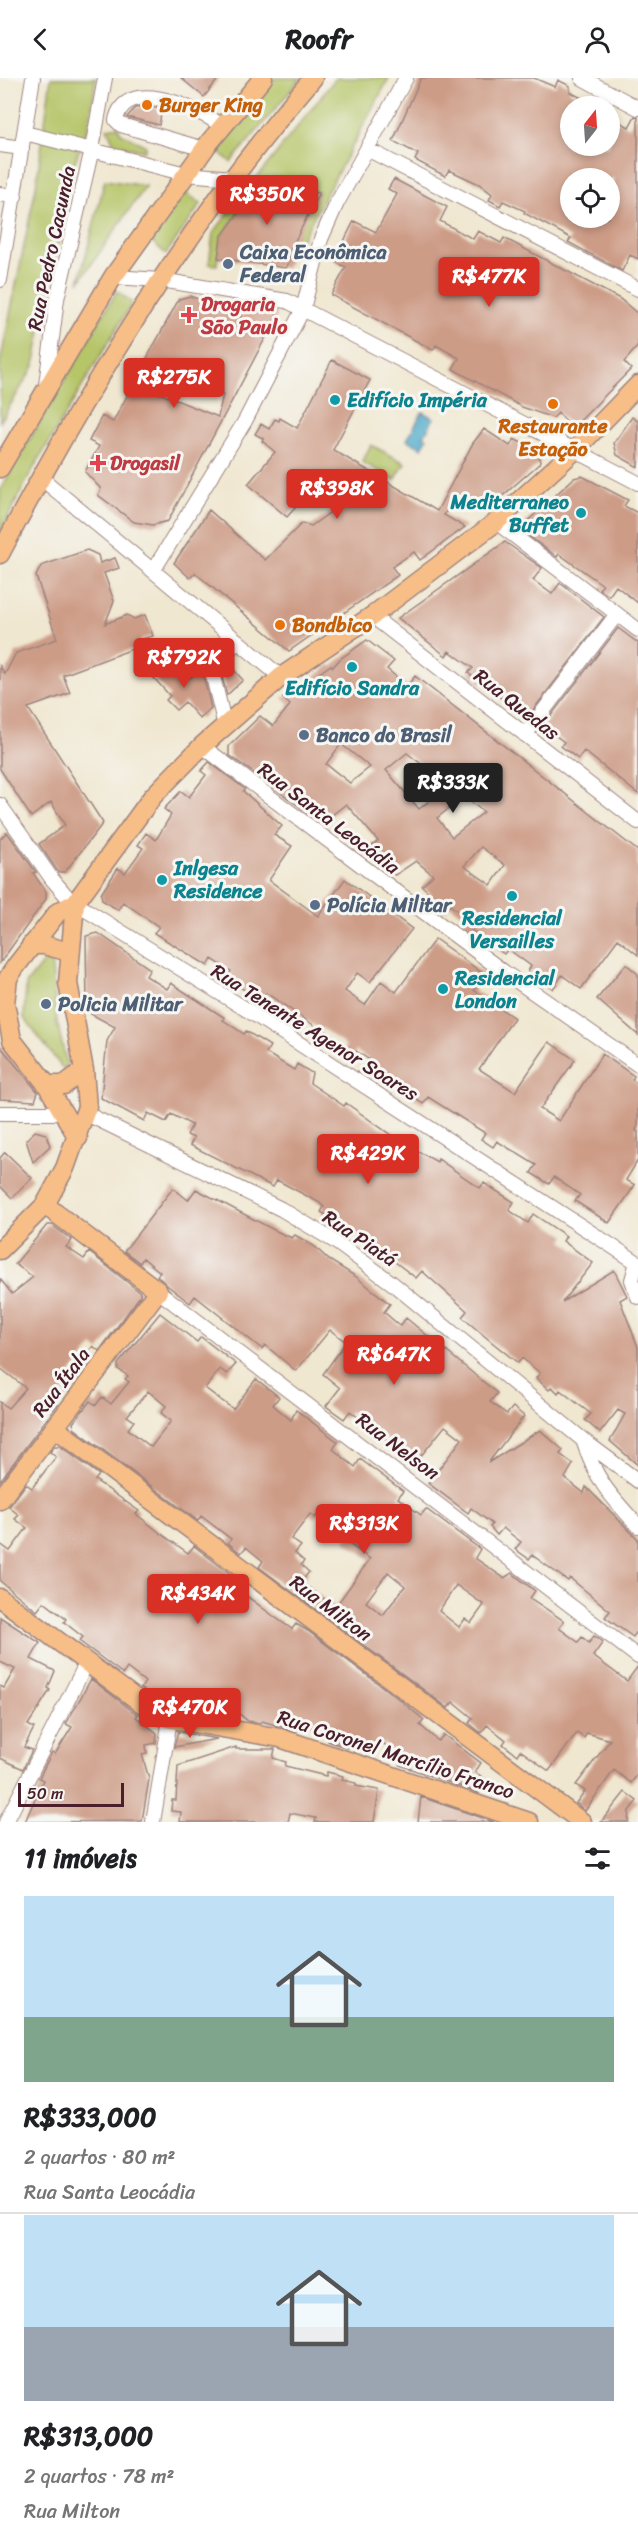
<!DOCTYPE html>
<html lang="pt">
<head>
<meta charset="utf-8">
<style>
	:root { --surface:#fff; --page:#f6f6f6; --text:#202124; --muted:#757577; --line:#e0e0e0; --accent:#d93025 }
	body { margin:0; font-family:Sriracha,sans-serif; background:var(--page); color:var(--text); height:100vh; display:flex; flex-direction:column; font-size:22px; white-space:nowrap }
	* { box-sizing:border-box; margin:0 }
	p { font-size:20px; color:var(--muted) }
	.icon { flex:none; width:33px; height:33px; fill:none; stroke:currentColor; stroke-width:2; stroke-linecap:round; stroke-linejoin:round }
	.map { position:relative; height:1744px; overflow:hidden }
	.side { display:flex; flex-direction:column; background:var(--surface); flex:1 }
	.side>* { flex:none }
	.needle { width:39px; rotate:17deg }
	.buttons { position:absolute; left:560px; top:18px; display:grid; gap:12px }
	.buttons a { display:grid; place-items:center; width:60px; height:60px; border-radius:50%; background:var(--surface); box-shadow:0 3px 9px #0003; font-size:30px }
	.scale { position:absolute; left:18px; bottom:15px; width:106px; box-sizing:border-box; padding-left:6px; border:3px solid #4a1f2b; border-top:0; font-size:16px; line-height:21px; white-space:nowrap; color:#4a1f2b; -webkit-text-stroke:4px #f6f6f2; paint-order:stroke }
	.price { position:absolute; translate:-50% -51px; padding:0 14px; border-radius:6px; background:var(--accent); color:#fff; font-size:20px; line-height:39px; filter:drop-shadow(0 2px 3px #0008) }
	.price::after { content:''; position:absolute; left:50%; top:36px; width:18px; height:14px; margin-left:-9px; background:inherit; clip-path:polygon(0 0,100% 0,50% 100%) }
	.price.on { background:#222; color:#fff }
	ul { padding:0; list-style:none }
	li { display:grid; align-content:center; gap:12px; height:318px; padding:0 24px }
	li+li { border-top:2px solid var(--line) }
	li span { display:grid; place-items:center; height:186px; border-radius:0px; color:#555 }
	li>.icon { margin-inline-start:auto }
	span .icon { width:108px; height:108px; fill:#fffc; stroke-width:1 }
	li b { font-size:26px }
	h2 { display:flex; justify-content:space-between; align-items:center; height:72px; padding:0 24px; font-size:26px }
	header { display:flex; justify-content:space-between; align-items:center; height:78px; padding:0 24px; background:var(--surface); font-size:27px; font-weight:800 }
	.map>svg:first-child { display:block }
	.green { fill:#b5c568; stroke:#80724a; stroke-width:1.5 }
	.water { fill:#4ba8c9; stroke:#4a647a; stroke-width:1.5 }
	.building { fill:#cd9c87; fill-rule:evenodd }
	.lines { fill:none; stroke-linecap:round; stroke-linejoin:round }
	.minor-casing { stroke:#9d837e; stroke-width:16 }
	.major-casing { stroke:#9d837e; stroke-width:21 }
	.minor { stroke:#fff; stroke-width:14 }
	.major { stroke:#f7be88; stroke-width:18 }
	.food-dot { fill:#e8710a; stroke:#f6f6f2; stroke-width:2 }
	.service-dot { fill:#5c6f8a; stroke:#f6f6f2; stroke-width:2 }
	.health-dot { fill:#e0444e; stroke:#f6f6f2; stroke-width:2 }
	.culture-dot { fill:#0f9aa8; stroke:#f6f6f2; stroke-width:2 }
	.labels { text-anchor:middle; stroke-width:6; stroke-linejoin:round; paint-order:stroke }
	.food-label { font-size:20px; font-weight:bold; fill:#c56008; stroke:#f6f6f2; text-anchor:start }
	.street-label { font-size:20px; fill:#4a1f2b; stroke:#f6f6f2 }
	.service-label { font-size:20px; font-weight:bold; fill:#4e5e75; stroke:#f6f6f2; text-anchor:start }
	.health-label { font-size:20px; font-weight:bold; fill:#be3a42; stroke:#f6f6f2; text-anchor:start }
	.culture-label { font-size:20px; font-weight:bold; fill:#0d838f; stroke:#f6f6f2; text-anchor:start }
</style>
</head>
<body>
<header><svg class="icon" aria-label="back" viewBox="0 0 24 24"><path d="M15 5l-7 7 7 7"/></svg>Roofr<svg class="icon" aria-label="person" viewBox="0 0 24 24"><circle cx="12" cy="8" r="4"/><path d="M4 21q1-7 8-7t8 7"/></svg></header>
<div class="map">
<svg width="638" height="1744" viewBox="0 0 638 1744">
	<rect width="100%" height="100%" fill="#f6f6f2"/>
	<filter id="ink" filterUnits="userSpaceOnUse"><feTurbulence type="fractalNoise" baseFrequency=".0167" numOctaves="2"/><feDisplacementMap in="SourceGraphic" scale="12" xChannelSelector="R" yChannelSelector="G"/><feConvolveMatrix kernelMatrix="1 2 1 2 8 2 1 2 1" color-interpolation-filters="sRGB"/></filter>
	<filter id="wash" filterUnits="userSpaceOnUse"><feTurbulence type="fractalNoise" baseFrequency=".008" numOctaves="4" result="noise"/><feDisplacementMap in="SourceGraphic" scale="24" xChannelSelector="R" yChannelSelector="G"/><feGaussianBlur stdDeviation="1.35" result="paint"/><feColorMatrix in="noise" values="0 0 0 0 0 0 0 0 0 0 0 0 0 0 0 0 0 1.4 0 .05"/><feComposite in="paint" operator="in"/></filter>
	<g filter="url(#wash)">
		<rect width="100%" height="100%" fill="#f0e7d0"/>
		<path class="green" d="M51,0H96L90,43L74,86L34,288L0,344V285L36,109Z
			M275,0H301L231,84L216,72Z
			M336,0H389L292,179L284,178L302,121L315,123L319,114L262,103L221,159L217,187L209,186L213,155Z
			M118,48L121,55L146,68L144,73L114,66L107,50Z
			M105,102L146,108L79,204Z
			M185,114L201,126L166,176L151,163Z
			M117,213L132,225L30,396L0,455V412Z
			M371,367L405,385L395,402L362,384Z
			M45,882L51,885L52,891L57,944L67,987L64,992L24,940L26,906Z"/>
		<path class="water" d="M422,334L434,340L424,358L427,360L422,370L407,362Z"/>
		<g id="blocks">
			<path class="building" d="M181,0H219L204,19Z
				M421,0H534L555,9L558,2L570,8V14L597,28H570V68H609V38L629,49L635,38L638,39V181L630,177L622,193L568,164L571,160L524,135L525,133L503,123L500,128L489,122L492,116L479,106L449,92L445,98L415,82L418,76L393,63ZM570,100H614L609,110V140H570Z
				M145,28L162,31L159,47L127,39L135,30Z
				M394,101L447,129L440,143L473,161L478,153L501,165L504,160L620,221L638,236V268L624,284L631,291L573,350L558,335L553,340L522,329L453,291L459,280L436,267L433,272L331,217L346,189L337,185L345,161L354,143L376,154L397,116L388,111Z
				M260,105L319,115L287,179H292L286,190L218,180L221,159Z
				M190,218L213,227L211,233L241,240L244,229L248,230L249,226L275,230L277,238L168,443L153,447L134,444L98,417L101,411L85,394L99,368L89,363L102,338L113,344L134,305L218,339L223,316L139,295L179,221Z
				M332,282L370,302L333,372L437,433L473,365L484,351L510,368L514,361L539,374L540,385L491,428L487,426L482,434L456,418L444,437L465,449L420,482L414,474L392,489L398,497L289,573L195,495L190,500L174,485L209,432L265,482L302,445L311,448L339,428L315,407L287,439L248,406L275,374L262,363L264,361L255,356L261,346L269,351L275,341L279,343L280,340L297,350Z
				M632,339L638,343V389L617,377L614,365Z
				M582,398L628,422L624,428L638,435V525L616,508L609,518L599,511L603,507L559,476L557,479L522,453L521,449L574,400Z
				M505,464L542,490L533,502L552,516L560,505L604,539L527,640L519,634L521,630L504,617L501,620L468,595L473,590L449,573L446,578L398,540Z
				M87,472L98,477L100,485L115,480L119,490L104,495L114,523L105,546L127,537L134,541L145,537L153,558L141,561L138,569L63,597L70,615L28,630L103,745L65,794H58L39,766L65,747L51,724L31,739L0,691V588L5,596L16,575L57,561L36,498L41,488Z
				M618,550L638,565V716L584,673L578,681L561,668L564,664L543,648Z
				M367,562L394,583L387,591L407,608L415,598L638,773V877L618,861L581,911L562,897L553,911L528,893L531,888L508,871L504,876L463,846L467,840L450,827L445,833L429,821L432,817L422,808L433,797L416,783L395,797L364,774L378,763L346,726L322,745L313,735L311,737L229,677V668L260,638L273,648L290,627L283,620L331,587L333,589L340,581ZM341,666L370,689L350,705L326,686ZM407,675L449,707L419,731L386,692ZM464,719L484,734L452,759L437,740ZM481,769L505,787L491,807L464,788Z
				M172,582L189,601L199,592L203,597L211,630L200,641L185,624L176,632L166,622L170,618L153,599Z
				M230,588L243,602L227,617L221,595Z
				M209,684L245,711L243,713L282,748L274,757L292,768L269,802L318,838L345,801L412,851L370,904L357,895L345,913L365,927L381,903L396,914L435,861L485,897L474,912L514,940L479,991L515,1014L549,964L575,982L540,1031L559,1043L602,976L634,998L632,1002L638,1006V1048L636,1052L638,1054V1082L626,1102L635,1107L609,1145L575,1123L580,1117L554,1099L549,1106L531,1095L536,1087L497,1063L493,1069L481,1061L485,1055L428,1019L423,1026L370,991L374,985L356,973L352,980L343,974L346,968L322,950L321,952L266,915L261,922L235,906L227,901L231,893L212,881L208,888L154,855L159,849L123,824L118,832L102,822L101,816L118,790L125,795L143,770L138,767L146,755L156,762L171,737L164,731L181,713L189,719L206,697L201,693Z
				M7,754L36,794L33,795L46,814V821L0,885V761Z
				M98,855L150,891L146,898L167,911L171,905L225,940L223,942L244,956L246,953L270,968L266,975L294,992L297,986L312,995L310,1005L344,1028L346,1025L398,1062L437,1084L438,1081L480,1110L484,1105L514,1124L509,1132L528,1145L533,1136L566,1158L563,1163L593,1185L562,1224L614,1192L627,1218L620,1222L638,1269V1387L610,1363L625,1336L618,1332L600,1355L585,1342L591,1336L560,1312L558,1315L552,1309L549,1312L536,1300L540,1295L522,1280L518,1285L488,1261L462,1239L467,1233L464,1230L422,1193L416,1200L365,1161L321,1134L324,1129L320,1125L277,1102L273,1109L190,1067L194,1060L187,1057L192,1047L171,1036L166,1044L148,1035L144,1043L101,1020L107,963L115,949L91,936L87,929L86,858Z
				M626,886L638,896V957L597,921Z
				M0,968L38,1014L35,1023L0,1021Z
				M35,1053L46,1056L50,1068L33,1084L26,1062Z
				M5,1074L32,1100L12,1120L0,1108V1080Z
				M173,1110L188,1122L196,1111L276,1153L292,1160L295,1157L314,1168L329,1182L355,1198L390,1226L384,1234L400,1248L406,1240L497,1315L490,1324L507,1336L513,1329L524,1338L488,1385L540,1352L563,1372L560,1376L573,1386L565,1400L584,1415L586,1409L638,1461V1552L633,1559L605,1539L610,1533L570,1500L568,1503L532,1477L529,1481L515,1471L521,1464L503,1450L497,1457L490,1449L492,1446L471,1430L468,1435L428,1405L462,1361L445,1348L416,1384L350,1333L344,1341L326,1328L340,1310L323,1296L346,1264L330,1252L296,1293L265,1267L262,1271L195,1218L190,1225L168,1208L157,1198L160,1194L143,1180L140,1185L124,1173Z
				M47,1147H52L72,1162L66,1169L84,1181L89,1174L140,1214V1218L99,1273L93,1268L67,1300L61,1309L64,1312L55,1324L58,1326L0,1403V1324L8,1330L26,1310L0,1290V1201L12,1216L33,1199L15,1186Z
				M160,1235L197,1264L201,1259L236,1286L227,1296L220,1291L205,1310L233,1331L256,1301L279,1319L273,1327L291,1342L296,1332L338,1364L333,1371L355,1389L360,1381L403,1413L398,1420L410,1429L421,1437L426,1431L480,1471L475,1480L504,1500L512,1495L535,1513L530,1520L564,1543L559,1550L578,1564L582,1559L589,1565L594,1558L603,1564L593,1578L627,1603L638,1588V1696L631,1705L614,1692L585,1733L576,1725L585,1713L576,1707L610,1662L587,1655L584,1660L577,1655L549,1693L520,1672L517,1677L503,1666L506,1662L487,1647L481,1655L469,1645L473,1640L453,1624L448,1630L259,1489L263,1483L246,1469L241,1475L228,1465L231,1461L201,1438L198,1443L74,1350L73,1345L90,1323L96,1327L102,1319L111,1326L129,1304L125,1301L128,1298L118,1291V1286ZM148,1313L166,1328L161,1335L171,1343L151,1369L128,1351L134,1343L127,1338ZM321,1432L352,1453L345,1463L370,1481L335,1529L301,1504L309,1494L301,1487L304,1483L295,1475L301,1468L291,1461L310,1436L315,1440ZM388,1494L405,1508L383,1537L366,1524ZM456,1507L484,1527L471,1545L465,1541L459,1549L439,1533Z
				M55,1368H60L99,1397L95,1402L139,1433L136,1436L159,1454L188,1475L194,1468L245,1507L240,1513L276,1540L292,1551L296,1546L308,1553L400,1622L424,1642L420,1647L438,1663L444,1657L481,1685L475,1694L488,1703L479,1715L400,1687L404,1683L383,1665L371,1674L350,1665L348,1670L328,1663L329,1661L304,1641L296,1653L262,1643L260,1645L248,1643L232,1630L229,1634L208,1619L200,1629L157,1621L141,1610L145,1604L127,1590L123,1596L79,1563L83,1559L64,1544L66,1541L44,1524L37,1533L0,1503V1466L10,1473L27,1450L15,1441L19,1437L9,1429L26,1406L32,1410L45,1393L56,1379L50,1374Z
				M0,1539L40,1565L31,1581L55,1593L48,1610L50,1612L28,1647L34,1650L24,1669L32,1672L23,1691L0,1680V1608L4,1610L15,1591L0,1584Z
				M91,1601L138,1637L136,1639L157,1655L156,1665L146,1667L147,1675L142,1676L149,1701L142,1743L25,1744L43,1702L39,1700L52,1674L55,1676L72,1649L66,1646Z
				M178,1654L217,1661L174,1669Z
				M236,1669V1671H275L273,1680L286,1684L285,1688L326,1698L327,1694L343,1698L342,1702L356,1705V1708L379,1712L374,1744H315L316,1740L290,1735L288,1744H180L181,1734L171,1733L172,1722H176L178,1688Z
				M625,1714L637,1723L629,1733L628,1744H601Z
				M421,1719L494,1744H418Z"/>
		</g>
	</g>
	<g filter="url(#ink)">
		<use href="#blocks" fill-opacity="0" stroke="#9d837e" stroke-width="1.5"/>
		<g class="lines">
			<defs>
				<path id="minor" d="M582,0L638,30
					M25,55L186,96L233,100
					M0,67L22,70
					M204,71L121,47L116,42C125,0 188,25 223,48
					M367,71L638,211
					M0,116L15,118
					M113,199L161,202L287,223L638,405
					M0,202L33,0
					M46,307L57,221L92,71L105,0
					M41,400L281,599
					M496,444L638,552
					M153,493L245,343L303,231L321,161L337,125L406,0
					M372,538L638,744
					M225,648L211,590L238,563
					M525,657L617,536
					M202,668L504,894L638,987
					M0,727L52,801L70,822L252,935L638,1185
					M0,1035H64
					M85,1035L281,1131L336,1164L392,1205L583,1362L638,1403
					M637,1184L632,1202L638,1219
					M158,1213L638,1579
					M583,1362C596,1403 610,1417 638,1448
					M6,1744L87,1584
					M153,1744L170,1641"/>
				<path id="major" d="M0,390L113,199L208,66L263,0
					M0,476C88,307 189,145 313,0
					M31,867H44L69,874
					M47,1007H64L84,992
					M78,1060L47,1007L12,962L5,925L8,900L16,888L58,834L75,825L153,718L202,668L281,599L372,538L496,444L575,372L638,307
					M0,1172L45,1127L65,1090L87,1029L84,992L68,905L75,825
					M55,1350L582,1744
					M0,1422L158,1213L45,1127
					M0,1520L155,1635L170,1641L280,1660L529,1744"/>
			</defs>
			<use href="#minor" class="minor-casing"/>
			<use href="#major" class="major-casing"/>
			<use href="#minor" class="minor"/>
			<use href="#major" class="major"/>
		</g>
	</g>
	<g class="food-dot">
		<circle cx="147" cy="27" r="6"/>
		<circle cx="553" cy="326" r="6"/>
		<circle cx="280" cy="547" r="6"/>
	</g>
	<g class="service-dot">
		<circle cx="228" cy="186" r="6"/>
		<circle cx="304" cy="657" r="6"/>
		<circle cx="315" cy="827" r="6"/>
		<circle cx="46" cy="926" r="6"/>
	</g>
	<g class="health-dot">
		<path d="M186 228h6v6h6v6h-6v6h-6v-6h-6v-6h6z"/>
		<path d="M95 376h6v6h6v6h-6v6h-6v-6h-6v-6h6z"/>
	</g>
	<g class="culture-dot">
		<circle cx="335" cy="322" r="6"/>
		<circle cx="581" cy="435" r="6"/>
		<circle cx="352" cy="589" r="6"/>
		<circle cx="162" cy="802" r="6"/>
		<circle cx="512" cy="818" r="6"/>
		<circle cx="443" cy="911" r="6"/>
	</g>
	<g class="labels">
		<g class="food-label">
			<text x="159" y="34">Burger King</text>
			<text x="553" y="355" text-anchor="middle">Restaurante<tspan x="553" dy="23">Estação</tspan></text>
			<text x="292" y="554">Bondbico</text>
		</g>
		<g class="street-label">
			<text transform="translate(51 170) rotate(-78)" y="7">Rua Pedro Cacunda</text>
			<text transform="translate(517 626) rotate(38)" y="7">Rua Quedas</text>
			<text transform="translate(329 740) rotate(37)" y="7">Rua Santa Leocádia</text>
			<text transform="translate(315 954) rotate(32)" y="7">Rua Tenente Agenor Soares</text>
			<text transform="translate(360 1160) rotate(34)" y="7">Rua Piatá</text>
			<text transform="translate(61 1304) rotate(-53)" y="7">Rua Ítala</text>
			<text transform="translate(398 1368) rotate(37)" y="7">Rua Nelson</text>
			<text transform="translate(331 1530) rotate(37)" y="7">Rua Milton</text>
			<text transform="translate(396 1676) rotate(18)" y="7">Rua Coronel Marcílio Franco</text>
		</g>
		<g class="service-label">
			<text x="240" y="181">Caixa Econômica<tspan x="240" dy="23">Federal</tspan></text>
			<text x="316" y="664">Banco do Brasil</text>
			<text x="327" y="834">Polícia Militar</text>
			<text x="58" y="933">Policia Militar</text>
		</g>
		<g class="health-label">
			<text x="201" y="233">Drogaria<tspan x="201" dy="23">São Paulo</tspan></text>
			<text x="110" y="392">Drogasil</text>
		</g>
		<g class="culture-label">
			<text x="347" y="329">Edifício Impéria</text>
			<text x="569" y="431" text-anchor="end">Mediterraneo<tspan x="569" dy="23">Buffet</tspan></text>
			<text x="352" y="617" text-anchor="middle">Edifício Sandra</text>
			<text x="174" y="797">Inlgesa<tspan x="174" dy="23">Residence</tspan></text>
			<text x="512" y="847" text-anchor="middle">Residencial<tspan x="512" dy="23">Versailles</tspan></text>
			<text x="455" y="907">Residencial<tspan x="455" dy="23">London</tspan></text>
		</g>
	</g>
</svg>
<div class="buttons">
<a><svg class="needle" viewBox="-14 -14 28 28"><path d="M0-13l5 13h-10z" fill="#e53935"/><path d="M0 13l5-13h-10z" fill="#757577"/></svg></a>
<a><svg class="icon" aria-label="locate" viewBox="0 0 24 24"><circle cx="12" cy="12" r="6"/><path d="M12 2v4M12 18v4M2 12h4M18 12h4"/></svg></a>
</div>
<div class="scale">50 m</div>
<b class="price" style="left:267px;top:148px">R$350K</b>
<b class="price" style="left:489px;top:230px">R$477K</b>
<b class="price" style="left:174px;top:331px">R$275K</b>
<b class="price" style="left:337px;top:442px">R$398K</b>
<b class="price" style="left:184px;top:611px">R$792K</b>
<b class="price on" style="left:453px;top:736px">R$333K</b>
<b class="price" style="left:368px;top:1107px">R$429K</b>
<b class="price" style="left:394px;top:1308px">R$647K</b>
<b class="price" style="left:364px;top:1477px">R$313K</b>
<b class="price" style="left:198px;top:1547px">R$434K</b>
<b class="price" style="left:190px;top:1661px">R$470K</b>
</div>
<section class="side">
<h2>11 imóveis<svg class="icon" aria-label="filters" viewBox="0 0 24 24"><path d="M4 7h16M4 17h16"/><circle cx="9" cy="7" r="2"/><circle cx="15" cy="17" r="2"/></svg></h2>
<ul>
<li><span style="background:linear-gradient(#bfe0f5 65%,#7fa58c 0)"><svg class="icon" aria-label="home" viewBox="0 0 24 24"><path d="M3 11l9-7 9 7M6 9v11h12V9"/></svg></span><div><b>R$333,000</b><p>2 quartos · 80 m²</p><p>Rua Santa Leocádia</p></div></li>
<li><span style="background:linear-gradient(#bfe0f5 60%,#9aa5b1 0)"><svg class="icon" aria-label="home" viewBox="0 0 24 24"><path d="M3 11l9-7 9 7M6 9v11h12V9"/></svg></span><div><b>R$313,000</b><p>2 quartos · 78 m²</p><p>Rua Milton</p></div></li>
</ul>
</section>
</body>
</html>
